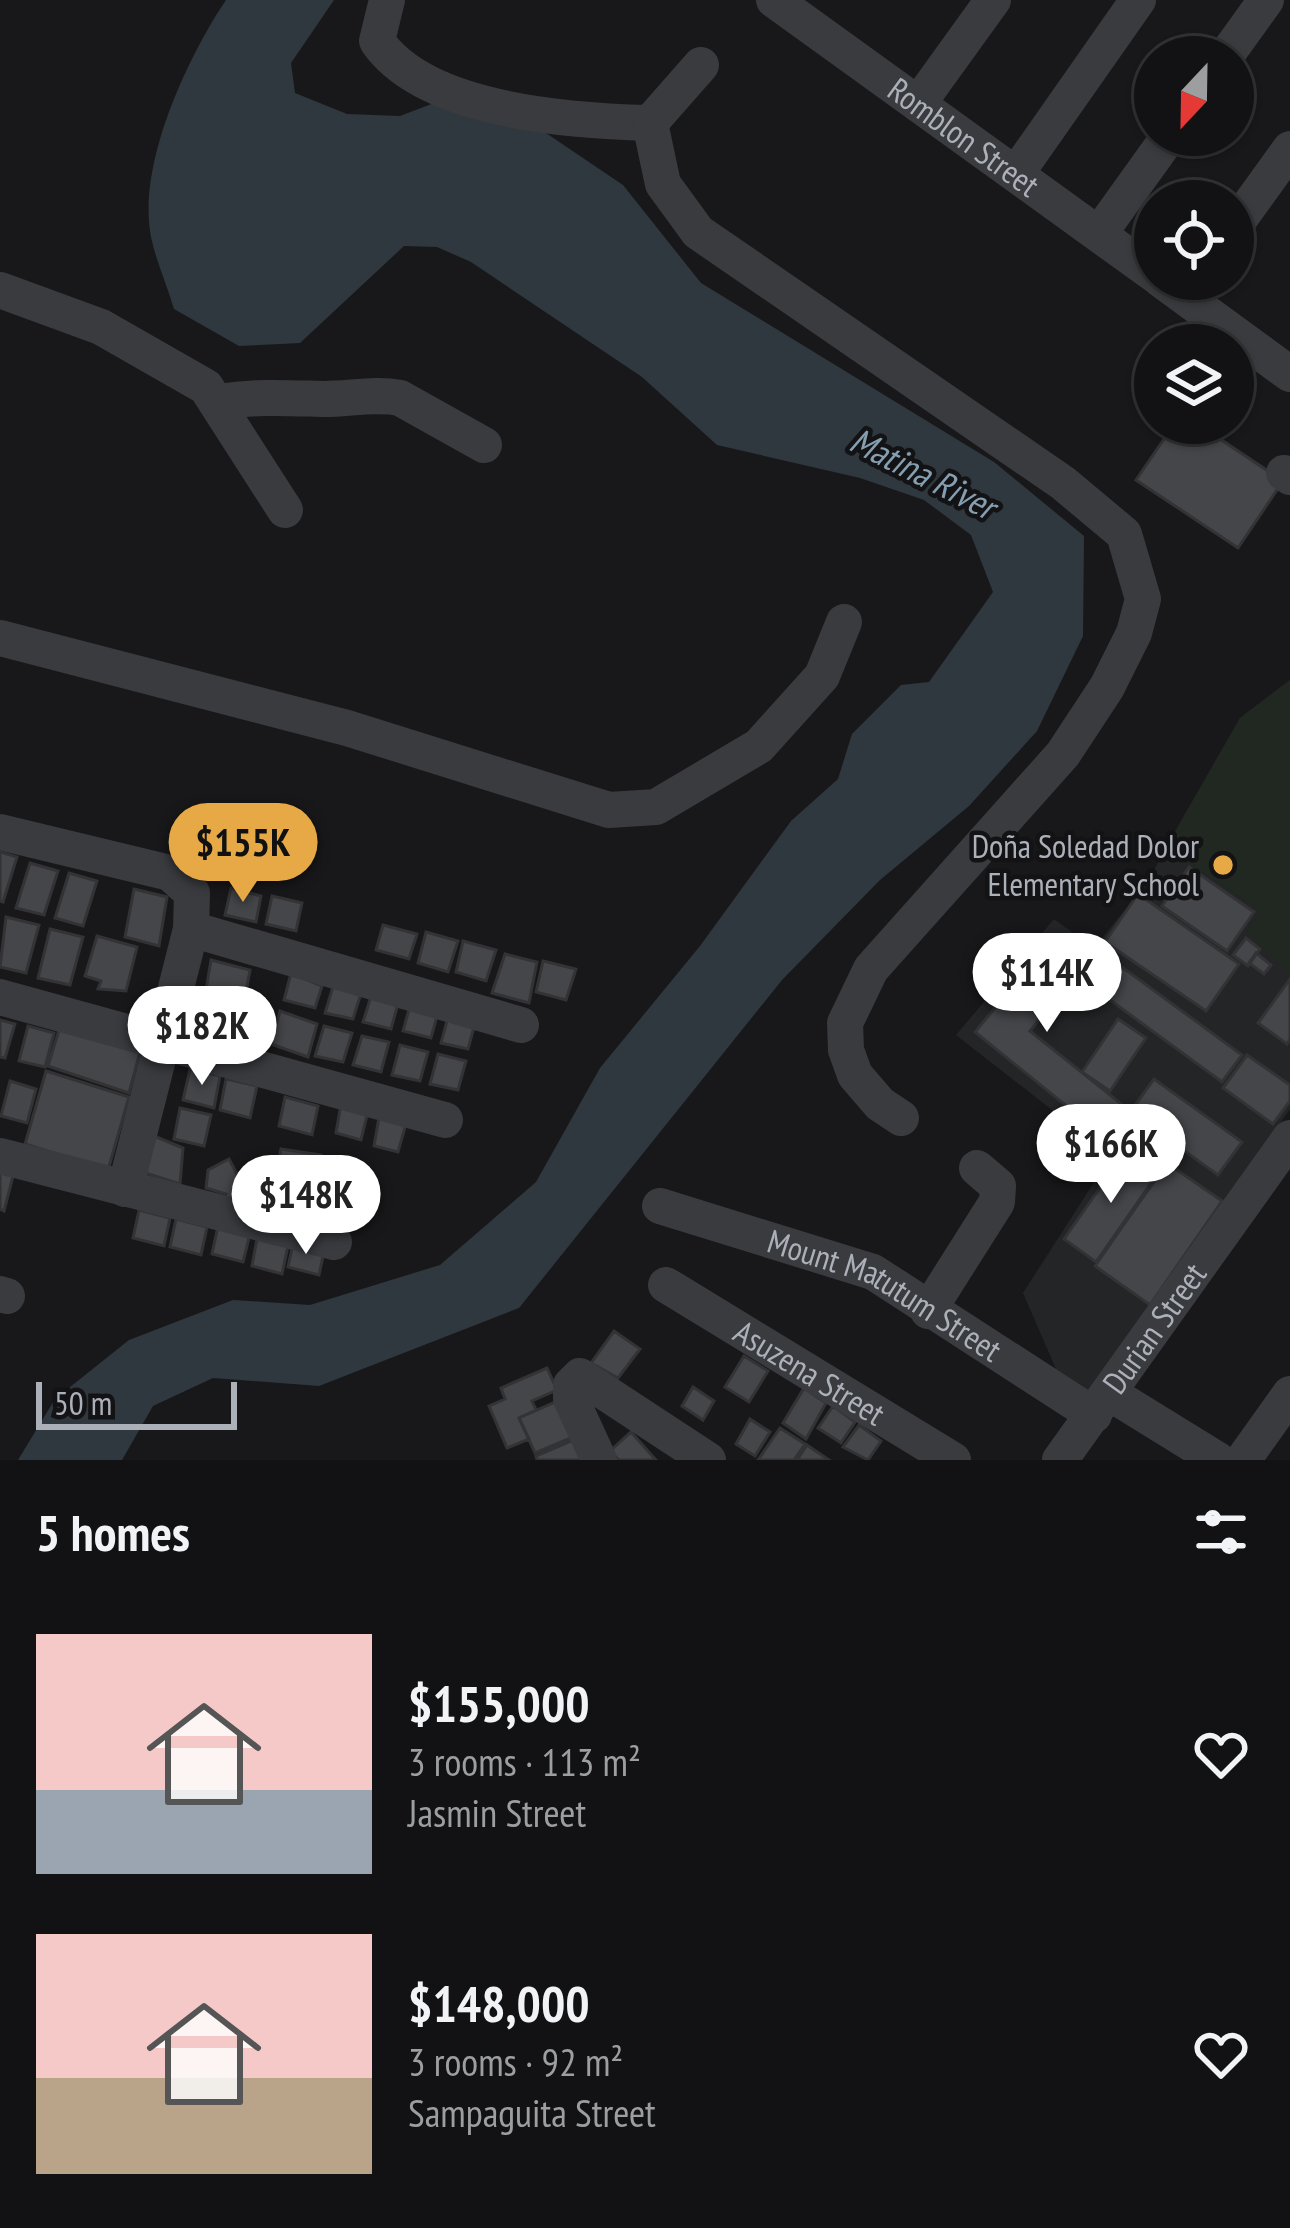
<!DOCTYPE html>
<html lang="en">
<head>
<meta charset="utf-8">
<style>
	:root { --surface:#121214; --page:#1b1b1d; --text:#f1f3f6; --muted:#9c9ea0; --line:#313234; --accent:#e6a945 }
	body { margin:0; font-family:"PT Sans Narrow",sans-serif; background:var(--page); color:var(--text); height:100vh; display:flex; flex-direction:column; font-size:45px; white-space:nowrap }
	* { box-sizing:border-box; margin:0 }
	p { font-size:39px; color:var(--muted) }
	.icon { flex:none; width:66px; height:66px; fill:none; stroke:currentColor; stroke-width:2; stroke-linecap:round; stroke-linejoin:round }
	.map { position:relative; height:1460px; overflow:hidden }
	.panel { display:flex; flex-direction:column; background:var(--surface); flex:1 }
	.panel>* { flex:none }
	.needle { width:78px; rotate:202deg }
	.buttons { position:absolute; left:1134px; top:36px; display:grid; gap:24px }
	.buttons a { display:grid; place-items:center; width:120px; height:120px; border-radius:50%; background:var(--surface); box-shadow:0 3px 9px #0004,0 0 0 3px var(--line); font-size:60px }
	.scale { position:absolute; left:36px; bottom:30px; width:201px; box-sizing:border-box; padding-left:12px; border:6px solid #acb0b9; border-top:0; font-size:33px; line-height:42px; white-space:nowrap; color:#acb0b9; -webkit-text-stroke:9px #131315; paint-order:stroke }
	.price { position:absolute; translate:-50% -102px; padding:0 27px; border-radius:42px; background:#fff; color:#222; font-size:39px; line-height:78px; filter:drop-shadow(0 3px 6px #0008) }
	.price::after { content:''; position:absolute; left:50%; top:72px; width:36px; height:27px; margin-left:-18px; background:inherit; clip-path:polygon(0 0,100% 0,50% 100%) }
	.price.on { background:var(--accent); color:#111 }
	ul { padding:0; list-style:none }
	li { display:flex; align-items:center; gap:36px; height:300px; padding:0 36px }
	li span { display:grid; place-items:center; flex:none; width:336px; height:240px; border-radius:0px; color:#555 }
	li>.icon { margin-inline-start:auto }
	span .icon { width:144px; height:144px; fill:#fffc; stroke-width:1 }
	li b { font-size:51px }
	h2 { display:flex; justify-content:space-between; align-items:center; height:144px; padding:0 36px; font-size:51px }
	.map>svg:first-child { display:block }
	.built { fill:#242527 }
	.green { fill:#212821 }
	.water { fill:#2f383e }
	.building { fill:#45464a; stroke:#333336; stroke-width:3 }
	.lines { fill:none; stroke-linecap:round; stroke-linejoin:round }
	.minor { stroke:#3a3b3f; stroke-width:36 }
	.poi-dot { fill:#e6a945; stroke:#131315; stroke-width:4.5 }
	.labels { text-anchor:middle; stroke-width:9; stroke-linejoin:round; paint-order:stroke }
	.street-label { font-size:33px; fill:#acb0b9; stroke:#131315 }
	.poi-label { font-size:33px; fill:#acb0b9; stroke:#131315; text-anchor:end }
	.water-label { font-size:36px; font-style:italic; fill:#859fb1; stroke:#131315 }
</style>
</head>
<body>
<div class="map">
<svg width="1290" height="1460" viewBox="0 0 1290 1460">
	<rect width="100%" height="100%" fill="#18181a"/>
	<path class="built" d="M1290,680V1109L1083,1403L1066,1392L1023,1293L1111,1156L956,1035L1054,919L1094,948L1146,884L1240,718Z"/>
	<path class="green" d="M1290,680V974L1246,934L1260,911L1166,847L1240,718Z"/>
	<path class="water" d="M226,0H334L291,63L295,93L347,114L400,116L434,103L540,129L623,185L701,283L994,462L1084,536L1083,636L1037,731L969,806L880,880L782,980L519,1308L319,1386L213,1378L153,1406L122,1460H18L55,1399L129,1340L233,1300L310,1305L440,1265L536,1182L600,1068L700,946L791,821L838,779L852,734L901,685L929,682L993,592L971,535L924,500L860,478L717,445L642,377L471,262L437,247L404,246L300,343L239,346L174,309C167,285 156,261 151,237C137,165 187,58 226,0Z"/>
	<path class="building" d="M1175,423H1196L1283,481L1238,548L1136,480Z
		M0,852L17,857L3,902L0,901Z
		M30,863L58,871L44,915L16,908Z
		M1189,867L1254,912L1227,951L1162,906Z
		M69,873L97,881L83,926L55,918Z
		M231,888L261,896L256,922L225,915Z
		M134,889L167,897L159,946L125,937Z
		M1138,894L1239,964L1206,1011L1105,942Z
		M272,896L302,903L296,931L266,924Z
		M6,917L39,925L26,973L0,967Z
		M383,925L417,934L409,959L376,950Z
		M50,929L83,937L70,985L38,978Z
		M426,932L458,941L448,972L418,963Z
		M1055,935L1087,961L1030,1031L1124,1106L1101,1134L975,1032Z
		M97,936L137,947L126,991L98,989L101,981L85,976Z
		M1246,938L1260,949L1248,966L1233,955Z
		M463,941L496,950L486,981L456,972Z
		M1256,953L1271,965L1264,974L1249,963Z
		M505,954L537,962L529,1003L492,993Z
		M1111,959L1242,1055L1222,1082L1091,986Z
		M211,960L250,970L245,998L206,990Z
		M543,961L576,969L566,1000L536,992Z
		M291,973L322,986L315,1008L284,1000Z
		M1290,979V1039L1287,1044L1258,1023Z
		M334,983L362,990L353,1019L325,1013Z
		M202,993L235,1004L227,1030L201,1022Z
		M372,993L399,1000L391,1029L363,1022Z
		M411,1002L439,1009L431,1038L403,1031Z
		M247,1008L274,1015L266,1044L238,1037Z
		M280,1011L317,1024L308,1057L271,1044Z
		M449,1013L476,1020L468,1049L441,1043Z
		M1118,1019L1146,1038L1110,1091L1082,1072Z
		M0,1020L15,1024L5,1058L0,1057Z
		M62,1020L143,1041L129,1093L48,1066Z
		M28,1026L54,1033L45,1067L19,1061Z
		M324,1026L352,1033L343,1062L315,1056Z
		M362,1036L389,1042L381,1072L353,1065Z
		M400,1045L428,1052L420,1081L392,1075Z
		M438,1054L466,1061L458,1090L430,1084Z
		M1247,1055L1290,1085V1101L1273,1124L1223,1088Z
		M190,1069L220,1076L214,1108L183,1100Z
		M46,1071L129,1097L108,1170L25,1144Z
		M226,1079L257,1086L250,1118L220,1110Z
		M1154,1079L1242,1142L1218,1175L1130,1112Z
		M10,1081L36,1089L27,1123L1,1116Z
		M285,1097L318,1106L312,1135L279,1126Z
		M341,1104L368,1111L361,1140L336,1133Z
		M180,1108L211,1115L204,1146L174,1139Z
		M379,1117L406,1124L398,1152L374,1146Z
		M154,1136L183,1148L180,1184L139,1171Z
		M281,1149L321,1155L316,1184L275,1174Z
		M1126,1151L1158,1173L1096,1262L1064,1239Z
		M229,1159L238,1176L232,1202L224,1201L226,1194L206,1188L208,1170Z
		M1167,1163L1222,1201L1150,1305L1095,1266Z
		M0,1173L13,1176L4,1211L0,1209Z
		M324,1185L350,1192L342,1220L318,1214Z
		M139,1210L170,1218L164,1246L133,1238Z
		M176,1219L207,1227L201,1255L170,1247Z
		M218,1226L250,1234L243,1262L212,1254Z
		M257,1238L288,1246L282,1274L252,1266Z
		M294,1239L325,1247L319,1275L288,1267Z
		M614,1331L640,1349L618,1378L591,1363Z
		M744,1356L768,1371L749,1402L725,1387Z
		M547,1368L557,1390L532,1401L536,1410L519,1418L529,1439L507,1448L489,1406L505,1399L501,1388Z
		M693,1387L714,1401L703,1420L682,1406Z
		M804,1388L826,1403L806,1439L783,1423Z
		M562,1399L578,1435L535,1453L519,1418Z
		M833,1406L855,1422L841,1443L818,1428Z
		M750,1419L770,1432L755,1456L736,1444Z
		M859,1425L881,1441L868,1460L843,1447Z
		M780,1428L805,1444L794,1460H758Z
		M631,1432L656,1460H619L610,1451Z
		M580,1437L590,1460H537L536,1456Z
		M807,1445L829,1460H797Z"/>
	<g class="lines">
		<g class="minor">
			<path d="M387,0L377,41C425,111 570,121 650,123L701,65"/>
			<path id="s1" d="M774,0L1155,275"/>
			<path d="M1225,57L1266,0"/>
			<path d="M918,104L993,0"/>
			<path d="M650,123L663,184L698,232L1063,483L1124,534L1143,599L1134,633L1107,687L1063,754L871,969L845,1023L846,1050L855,1075L880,1104L901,1118"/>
			<path d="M1016,174L1138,0"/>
			<path d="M1233,228L1290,149"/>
			<path d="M1099,234L1170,135"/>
			<path d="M1160,279L1290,374"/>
			<path d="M0,290L101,327L206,387L285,510"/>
			<path d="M219,402C256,396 287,398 324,399C350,399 375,393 400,398L484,445"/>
			<path d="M1284,473L1290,477"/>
			<path d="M0,638L347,728L609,810L656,807L759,746L822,676L844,622"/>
			<path d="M0,832L170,873L192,893L191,929L125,1189"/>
			<path d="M191,929L521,1025"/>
			<path d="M0,997L445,1120"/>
			<path d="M0,1156L334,1242"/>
			<path id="s2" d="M660,1206L873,1272L1094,1415"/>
			<path id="s3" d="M666,1285L953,1460"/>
			<path d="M0,1294L7,1296"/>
			<path d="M928,1311L997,1202L998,1186L977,1168"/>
			<path d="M1111,1394L1218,1460"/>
			<path d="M599,1460L571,1399V1385L580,1376L708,1460"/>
			<path id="s4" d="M1060,1460L1290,1138"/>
			<path d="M1243,1460L1290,1394"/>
		</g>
	</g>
	<circle class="poi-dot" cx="1223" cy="865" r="12"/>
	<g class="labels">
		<g class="street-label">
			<text dy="12" stroke="none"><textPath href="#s1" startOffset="234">Romblon Street</textPath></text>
			<text dy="12" stroke="none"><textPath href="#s2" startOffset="243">Mount Matutum Street</textPath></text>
			<text dy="12" stroke="none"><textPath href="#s4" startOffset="162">Durian Street</textPath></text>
			<text dy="12" stroke="none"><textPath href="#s3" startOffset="168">Asuzena Street</textPath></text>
		</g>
		<g class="poi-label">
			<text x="1199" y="858">Doña Soledad Dolor<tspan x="1199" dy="38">Elementary School</tspan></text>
		</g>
		<g class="water-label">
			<text transform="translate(923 473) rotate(27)" y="13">Matina River</text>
		</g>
	</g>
</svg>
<div class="buttons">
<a><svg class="needle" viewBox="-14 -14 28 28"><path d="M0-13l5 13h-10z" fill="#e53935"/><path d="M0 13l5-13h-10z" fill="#9c9ea0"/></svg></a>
<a><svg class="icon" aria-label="locate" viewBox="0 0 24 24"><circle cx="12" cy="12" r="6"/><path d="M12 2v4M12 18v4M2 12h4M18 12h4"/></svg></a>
<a><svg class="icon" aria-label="layers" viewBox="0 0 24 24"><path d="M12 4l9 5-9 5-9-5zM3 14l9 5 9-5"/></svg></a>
</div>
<div class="scale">50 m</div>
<b class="price on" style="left:243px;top:905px">$155K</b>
<b class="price" style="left:1047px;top:1035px">$114K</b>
<b class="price" style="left:202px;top:1088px">$182K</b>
<b class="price" style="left:1111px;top:1206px">$166K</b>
<b class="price" style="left:306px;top:1257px">$148K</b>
</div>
<section class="panel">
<h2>5 homes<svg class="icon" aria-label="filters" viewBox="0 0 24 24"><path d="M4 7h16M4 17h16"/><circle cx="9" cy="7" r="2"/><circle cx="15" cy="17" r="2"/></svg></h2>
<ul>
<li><span style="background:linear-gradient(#f6c9c9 65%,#9aa5b1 0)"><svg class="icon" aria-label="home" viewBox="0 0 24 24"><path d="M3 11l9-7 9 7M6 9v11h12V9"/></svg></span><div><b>$155,000</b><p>3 rooms · 113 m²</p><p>Jasmin Street</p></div><svg class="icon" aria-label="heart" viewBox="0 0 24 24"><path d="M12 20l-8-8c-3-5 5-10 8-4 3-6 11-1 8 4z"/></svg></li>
<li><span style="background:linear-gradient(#f6c9c9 60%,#b9a48a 0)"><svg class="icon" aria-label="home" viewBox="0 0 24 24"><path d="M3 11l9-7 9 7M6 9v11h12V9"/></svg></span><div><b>$148,000</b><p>3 rooms · 92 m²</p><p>Sampaguita Street</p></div><svg class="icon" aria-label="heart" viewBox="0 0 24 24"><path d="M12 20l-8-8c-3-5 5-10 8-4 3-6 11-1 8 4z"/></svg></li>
</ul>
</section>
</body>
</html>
